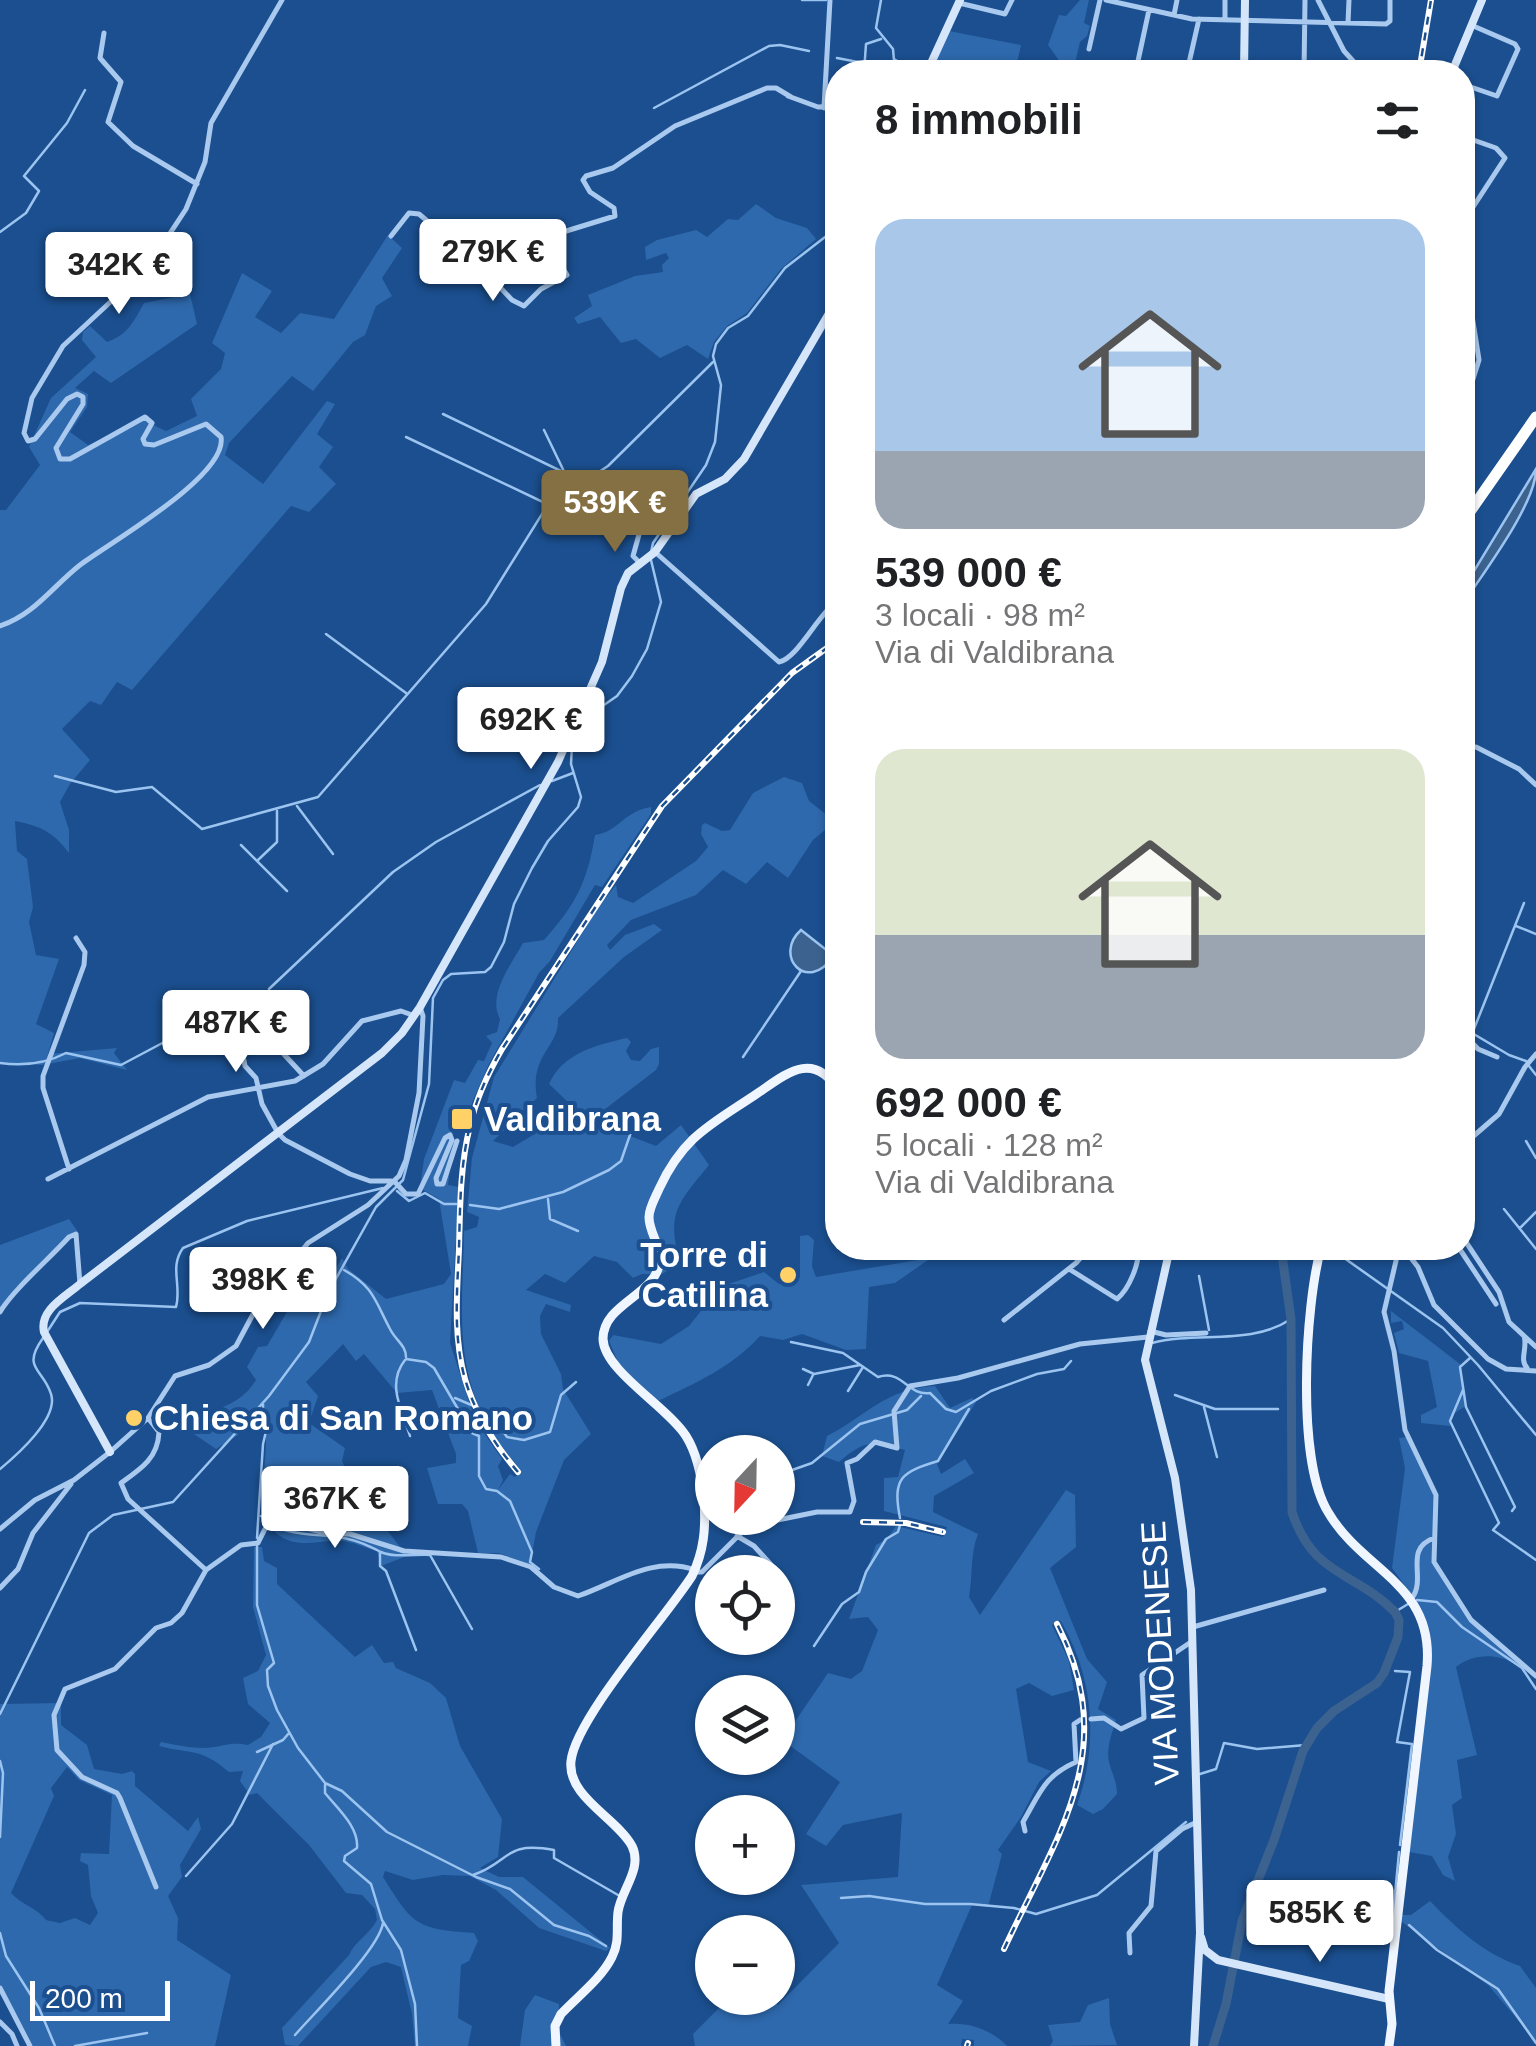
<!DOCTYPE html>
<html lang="it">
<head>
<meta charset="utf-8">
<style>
	:root { --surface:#fff; --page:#f2f2f2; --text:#202124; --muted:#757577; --accent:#847042 }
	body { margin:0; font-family:Arial,sans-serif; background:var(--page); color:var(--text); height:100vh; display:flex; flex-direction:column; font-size:38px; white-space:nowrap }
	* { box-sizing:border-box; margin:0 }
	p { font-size:32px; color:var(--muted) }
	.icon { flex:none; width:55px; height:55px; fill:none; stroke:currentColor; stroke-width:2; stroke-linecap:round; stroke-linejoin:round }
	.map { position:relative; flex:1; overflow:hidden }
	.side { position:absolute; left:825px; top:60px; width:650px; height:1200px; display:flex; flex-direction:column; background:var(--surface); border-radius:40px; box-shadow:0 2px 8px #0004 }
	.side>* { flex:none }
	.needle { width:65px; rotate:202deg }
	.controls { position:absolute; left:695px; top:1435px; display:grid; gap:20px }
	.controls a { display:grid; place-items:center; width:100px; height:100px; border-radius:50%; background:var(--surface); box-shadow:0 2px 8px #0004; font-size:50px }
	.scale { position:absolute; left:30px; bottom:25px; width:140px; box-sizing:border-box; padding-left:10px; border:5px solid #fff; border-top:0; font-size:28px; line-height:35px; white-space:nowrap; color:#fff; -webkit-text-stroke:8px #1b4f8f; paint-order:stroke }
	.price { position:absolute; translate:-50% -85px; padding:0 22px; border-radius:10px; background:#fff; color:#222; font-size:32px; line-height:65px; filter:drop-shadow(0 2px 5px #0008) }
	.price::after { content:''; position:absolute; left:50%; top:60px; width:30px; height:22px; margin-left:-15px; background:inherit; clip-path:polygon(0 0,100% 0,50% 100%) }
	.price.active { background:var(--accent); color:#fff }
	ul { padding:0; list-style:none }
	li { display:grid; align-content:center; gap:20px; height:530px; padding:0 50px }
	li span { display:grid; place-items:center; height:310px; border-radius:30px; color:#555 }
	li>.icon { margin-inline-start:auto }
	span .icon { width:180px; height:180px; fill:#fffc; stroke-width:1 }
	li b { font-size:42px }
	h2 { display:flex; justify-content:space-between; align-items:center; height:120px; padding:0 50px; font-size:42px }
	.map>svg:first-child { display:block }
	.green { fill:#2e69ad; fill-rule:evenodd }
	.water { fill:#3c6290; stroke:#9cc4f0; stroke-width:2.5 }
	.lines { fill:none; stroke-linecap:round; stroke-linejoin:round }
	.stream { stroke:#9cc4f0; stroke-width:2.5 }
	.river { stroke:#3c6290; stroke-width:9 }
	.street { stroke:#a9c9ee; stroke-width:5 }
	.secondary { stroke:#d6e6fa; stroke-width:8 }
	.primary { stroke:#f0f6ff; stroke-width:9 }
	.highway { stroke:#fff; stroke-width:11 }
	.rail-casing { stroke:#fff; stroke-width:6 }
	.rail { stroke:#1b4f8f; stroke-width:2.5; stroke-dasharray:8; stroke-linecap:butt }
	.poi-dot { fill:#ffd166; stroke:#1b4f8f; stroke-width:4 }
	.labels { text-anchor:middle; stroke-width:8; stroke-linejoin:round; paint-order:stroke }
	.poi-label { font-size:35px; font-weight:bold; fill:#fff; stroke:#1b4f8f; text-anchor:start }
	.street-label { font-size:35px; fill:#fff; stroke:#1b4f8f }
</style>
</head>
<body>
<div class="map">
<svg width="1536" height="2046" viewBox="0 0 1536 2046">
	<rect width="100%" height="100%" fill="#1b4f8f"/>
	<path class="green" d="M1080,0H1089L1084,23L1090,26L1087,36L1080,42L1073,72H1060L1058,59L1048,45L1059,15L1066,16Z
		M949,31L1021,45L1015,72H932Z
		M756,204L776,218L807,228L816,239L781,269L747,313L727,326L714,342L708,359L687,345L660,358L636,339L621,343L600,317L578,324L574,318L592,306L588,295L635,276L663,272L662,265L669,258L666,253L646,260L645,247L657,240L696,230L707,237L728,219L738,220Z
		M388,235L402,248L382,278L392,296L376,306L365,335L353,342L313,391L292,376L229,443L225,455L263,484L327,401L335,404L317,434L333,447L319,467L336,484L309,512L291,506L132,690L117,682L101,705L90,701L62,729L90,760L70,784L60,802L69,830V853C53,832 41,826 15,821L17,851L27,859L33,907L29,922L36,955L59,959L36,1024L54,1033L48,1054L117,1048L114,1053L127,1070L80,1058L42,1065L0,1063V510H6L40,465L29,447L51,398L96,357L82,340L83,332L90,326L107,342C128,335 134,321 144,303L190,294L197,324L111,383L94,371L75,388L88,394L87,407L70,432L88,445L143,420L166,431L197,416L191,399L221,369L225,353L212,343L242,273L272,291L255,317L281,333L300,313L334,319Z
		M784,777L802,783L809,801L828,816L826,829L813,840L788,878L767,862L746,884L723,870L696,895L631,920L607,945L610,950L625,935L654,924L662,930L624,957L558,1018C560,1047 529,1054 537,1098L493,1141L513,1147L558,1120L572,1106L549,1084C563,1053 596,1045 627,1038L631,1042L626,1051L631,1060L640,1061L651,1049L659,1047V1064L656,1070L600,1113L594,1122L656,1146L681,1125L709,1165C678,1203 666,1213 680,1263L662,1274H642L633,1278L617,1262L594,1256L565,1283L545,1274L526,1290L571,1305L570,1312L546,1304L540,1316L541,1334L561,1374L563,1389L591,1434L564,1460L536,1532L530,1565L499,1553H478L468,1511L462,1504H438L427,1468L456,1463V1454L432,1390L397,1393L364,1354L356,1361L343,1344L306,1382L318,1396L309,1423L345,1448L342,1461L348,1474L364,1482L383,1525L407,1556L381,1566L377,1551C365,1548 352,1541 340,1541C318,1540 300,1549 280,1536C242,1512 284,1428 255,1415L238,1435L216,1449L191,1432C211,1403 237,1411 256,1380L247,1367L258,1347L267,1346L291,1305L311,1310L342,1258L348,1269L386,1299L444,1284L451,1274L439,1199L420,1188L424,1159L454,1080L465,1083L478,1060L484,1061L492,1043L486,1036L497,1032L500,1019C487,995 511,965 523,943L544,940C576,904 587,883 595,835C618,832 624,811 651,807V814L602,887L595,885L550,961L539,973L489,1064L469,1110L458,1108C451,1133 452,1159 448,1185L459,1187L450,1343L475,1420L502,1459L498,1466L503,1480L498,1490L510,1474L515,1477L521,1472C513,1459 501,1448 493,1435C452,1366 463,1307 464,1231L477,1227L479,1217L467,1212L472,1158L494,1077L599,906L616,885L618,897L633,903L696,861L708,847L701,834L702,825L705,823L722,831L730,830L753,793Z
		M69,1219L78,1232C63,1238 9,1292 0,1308V1245Z
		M808,1235L814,1240L812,1266L816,1277L918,1260L934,1248L941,1251L895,1283L869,1287L866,1349L846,1350L802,1334L783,1340L760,1336C732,1367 696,1383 658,1401L621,1369L609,1341L613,1335L661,1344L689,1326L720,1287L764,1272L779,1284L793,1283L800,1276V1236Z
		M1391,1311L1460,1364L1466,1406L1451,1415L1450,1426L1421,1423V1415L1437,1407L1428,1361L1399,1353L1394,1333L1404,1329L1402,1321L1391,1323Z
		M935,1386L950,1408L972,1398L976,1402L937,1464L941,1474L965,1459L974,1473L934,1496L933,1512L978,1534C970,1554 973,1575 969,1597L980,1615L1066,1490L1075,1495L1076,1547L1050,1568L1087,1659L1107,1682L1098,1709L1116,1720C1112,1734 1106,1747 1109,1762C1112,1774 1117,1781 1117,1794L1103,1809L1093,1814L1077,1805C1099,1744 1094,1676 1060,1620L1052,1625L1069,1661L1074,1690L1052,1696L1029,1683L1016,1689L1028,1762L1051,1771L1039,1782L1021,1817L998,1850L1002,1854L988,1907L972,1905L937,1985L963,2001L948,2024C971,2022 993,2031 1007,2046H974V2040L962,2039L961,2046H695L693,2034L729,1998H766L778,2005L839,1943L801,1885L898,1877L902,1813L843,1825L826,1846L806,1834L840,1782L778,1737V1721L794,1723L828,1673L851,1679L862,1671L878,1630L868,1617L849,1619L876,1545L887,1539L896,1526L943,1537L947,1527L884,1511V1478L898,1477L905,1450C873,1441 865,1439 839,1462L822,1456L827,1436C866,1416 886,1388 935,1386Z
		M1407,1437L1435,1493V1564L1466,1614L1518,1660L1513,1663C1496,1653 1472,1654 1456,1667L1477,1755L1457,1760L1462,1798L1452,1805L1456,1834L1448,1857L1455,1881L1443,1875L1432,1856L1409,1852L1431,1650L1421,1608L1392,1568L1405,1468L1399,1438Z
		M254,1547H262L264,1561L277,1568V1584L355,1657L372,1645L384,1663L393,1662L396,1668L430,1683L446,1698L460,1746L502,1819L498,1857L480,1868L499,1877H523L610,1948L606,1951L539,1928L496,1890L470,1876L443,1875L413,1880L385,1871L383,1877C413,1925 416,1929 474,1933L478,1941L469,1961L461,1965L458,2018L472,2026L468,2046H415L412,2014L401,1967L386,1962L371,1967L298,2046L285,2045L282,2028L349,1955C355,1941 369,1935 377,1920L375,1909L362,1895L346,1893L309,1845L257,1793L250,1795L240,1781L243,1771L229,1772C199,1747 194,1755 159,1746L161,1742C178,1745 196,1750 214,1747C227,1745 233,1742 248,1745L261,1737L270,1723L248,1704L243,1678L258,1671L266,1655L253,1607Z
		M61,1703V1725L87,1745L94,1769L122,1774L132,1771L135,1774V1786L188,1831L198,1817L201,1829L180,1865L182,1877L168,1896L178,1918L177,1940L231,1975L215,2046H33L0,1985V1704ZM67,1767L79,1780L112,1795L109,1854L81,1853L80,1861L88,1865L91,1896L98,1913L90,1925L75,1918L60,1923L46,1920C36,1907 22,1905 11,1893L54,1796L51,1788Z
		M1430,1901C1456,1928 1484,1954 1520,1966L1536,1988V2041L1488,1985L1398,1919V1915H1411Z
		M535,1995L559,2004L558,2030L566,2046H520L525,2010Z
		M1109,1998L1110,2024L1117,2045L1050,2046L1053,2041L1048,2025L1080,2022L1088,2005Z"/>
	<path class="water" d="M1536,469C1536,504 1483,573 1463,604V589Z
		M801,930L834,956C806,995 773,955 801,930Z"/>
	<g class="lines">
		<path class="stream" d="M802,0H826
			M881,0L876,28L893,49L895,72
			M837,58L863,63
			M894,59L914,72
			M864,72L866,44L881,39
			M654,108L769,46L780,45L809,51
			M0,232L26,213L39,191L24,176L67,123L85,90
			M833,376L838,378
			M443,414L565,473
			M544,430L572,488
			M406,437L547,504
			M651,552L653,543L706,465L715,442L721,385L713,356L716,344L728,328L748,316L785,268L838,227
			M326,634L406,693
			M55,776L116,792L152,787L202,829L318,797L486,604L547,506L608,466L713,362
			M552,781L573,773
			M297,806L333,854
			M241,845L287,891
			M258,860L277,842V811
			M1516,926L1536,934
			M269,989L393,872L436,842L540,785
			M1462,1027L1509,1055L1526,1061
			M1472,1034L1524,903
			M743,1057L801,971
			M0,1063C22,1066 45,1064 66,1053L121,1065L200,1023
			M1529,1066L1536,1075
			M1526,1141L1536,1158
			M397,1191L409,1201L425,1193L444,1204H456
			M548,1199L550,1219L578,1231
			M470,1205L499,1209L563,1192L609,1170L621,1161L631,1132
			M1504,1209L1536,1249
			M1520,1228L1536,1212
			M1330,1248L1443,1328L1478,1365L1536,1435
			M344,1270C374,1287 375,1301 390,1329C396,1341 406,1345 406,1357
			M1199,1276L1209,1330
			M47,1332L60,1312L80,1303L176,1307C182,1286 169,1267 183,1248L247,1221L383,1188
			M791,1342L843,1353L878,1377C903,1369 907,1396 930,1393L946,1409L956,1412L991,1391L1037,1374L1064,1369L1071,1361
			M1152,1343C1197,1331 1251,1346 1291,1319
			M1470,1358L1460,1367L1466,1407L1515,1507L1512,1511
			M406,1359L426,1362L434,1368L472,1433L479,1436V1476L486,1489L497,1491L510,1501L532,1552L530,1562L539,1569
			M405,1360C386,1384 402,1410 410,1436
			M803,1369L814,1374L860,1365
			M808,1385L813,1375
			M1463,1390L1450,1421L1499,1523L1493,1530L1536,1560
			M848,1391L863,1367
			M1175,1395L1215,1409H1278
			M455,1398L490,1413L507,1437L524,1440L550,1432L561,1395L576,1382
			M1204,1407L1217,1457
			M0,1469C17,1455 59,1418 51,1394C43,1368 21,1369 43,1338
			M778,1475L812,1463L860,1424L907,1410L921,1396
			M261,1516C282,1538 317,1533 344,1538C359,1541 369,1546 381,1552C394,1558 416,1554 430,1555L472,1629
			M900,1518C892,1477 902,1472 938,1461L969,1409
			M257,1538L263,1444L268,1423L263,1413V1404
			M257,1546V1605L274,1663L267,1670L268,1686L277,1710L298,1748L325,1783L342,1791L387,1832L476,1877L510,1889L554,1925L589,1936L606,1946
			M380,1552V1566L386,1571L416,1650
			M1417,1600L1437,1602L1462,1627L1522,1668L1536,1689
			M1395,1612L1408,1604
			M814,1646L842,1604L859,1592L866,1572L886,1539L898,1532L900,1525
			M1395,1671L1410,1672L1397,1742L1412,1744L1400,1845
			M0,1714L89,1533L113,1515L173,1502L269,1396L309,1342L328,1293L376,1207L403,1180L429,1084L433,998L443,980L451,974L485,972L491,967L504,942L514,904L532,868L548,841L578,807L581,797L571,764L572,745L591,714L617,696L632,676L647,649L661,602L651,560
			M257,1752L283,1740L289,1733
			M0,1761L3,1773L0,1837
			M1200,1774L1216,1769L1224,1743L1257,1749L1306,1745
			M325,1785V1793C338,1809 359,1827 357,1848L345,1856L344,1861L371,1884L382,1920L401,1950L415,2004L417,2046
			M473,1875C511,1862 503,1841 554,1850V1858L618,1895
			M186,1876L232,1824L273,1744
			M841,1898L869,1896L925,1904H970L1014,1908L1036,1914L1097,1895L1186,1822
			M1393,1916L1399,1852
			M1409,1925L1437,1950L1498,1989L1536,2043
			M0,1933L6,1956L39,2008L55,2046
			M295,2035C316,2011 379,1949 383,1923
			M75,2046L147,2033"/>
		<path class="river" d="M1213,2046L1226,2004L1242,1921L1274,1840L1303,1751L1317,1728L1334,1711L1377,1683L1384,1673L1398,1637L1399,1620L1395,1612C1355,1571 1313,1577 1292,1512L1291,1319L1281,1248"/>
		<path class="street" d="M1106,0L1192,19L1386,24L1390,21V0
			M1318,0L1344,51L1363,72
			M959,3L1005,14L1012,0
			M1174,15L1177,0
			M1225,19V0
			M1348,23L1349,0
			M104,33L100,58L121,82L108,122L133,146L197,184
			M1089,49L1100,0
			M1138,61L1149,10
			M1189,63L1199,19
			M1304,72L1305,0
			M1462,84L1497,96L1518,49L1515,44L1471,25
			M788,96L818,107L838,106
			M824,108L830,0
			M1462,136L1496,148L1505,158L1462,224
			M391,236L409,213L419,214L478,264L512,300L524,306L541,289L567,275L549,244L550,236L615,216L614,208L590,192L583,180L586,176L613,168L675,126L767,88H776L791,97
			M1462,252L1479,360L1467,398
			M614,518L634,524L640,531L633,556L639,562
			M655,552L779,662C798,658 818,614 838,600
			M0,626C35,614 52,587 80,565C109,543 228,476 221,437L206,424L154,445L145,444L143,439L152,423L145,417L70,459H60L56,448L83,404V397L77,394L67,399L35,439L28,441L24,433L32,398L63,346L148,267L186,209L205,162L211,123L282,0
			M1476,747L1519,769L1536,785
			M243,1001L256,1024L304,1076
			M215,1011L222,1017L229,1016L238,1029L245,1066L256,1078L262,1104L278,1133L285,1140L350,1174L370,1181H391
			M1462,1032L1478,1049L1497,1057
			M1462,1146L1499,1114L1525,1067L1536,1054
			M69,1169L43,1088V1076L84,965L85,952L76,938
			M48,1179L208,1097L295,1081L323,1064L362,1021L401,1011L415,1016
			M394,1181L406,1194H418L445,1138L450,1135L452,1140L436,1178L437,1184H443L457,1141
			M1462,1236L1499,1292L1509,1322L1536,1347
			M1399,1248L1384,1312L1394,1351L1405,1430L1436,1495L1434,1562L1471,1620L1536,1676
			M1403,1248L1418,1267L1434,1305L1488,1359L1506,1369L1536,1371
			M1459,1248L1496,1304
			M1069,1269L1117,1299C1129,1289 1140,1263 1138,1248
			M0,1312C13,1290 50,1258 69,1237L76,1234L80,1284
			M1004,1320L1076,1263L1089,1248
			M1150,1331L1166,1335L1206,1333
			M1524,1336C1528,1348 1519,1359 1527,1368
			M148,1418L159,1432C158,1458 141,1469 121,1483L128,1499L206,1570L241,1545L258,1543L267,1525L280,1521L325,1533L350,1534L404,1551L501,1557L531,1567L554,1587L578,1596C616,1583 653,1555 695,1570
			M0,1529L35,1500L74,1480L110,1452L148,1418L175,1376L209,1365L236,1346L259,1303L308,1243L368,1205L399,1176L406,1160L419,1093L423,1016L420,1007
			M737,1536L754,1546L774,1568
			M694,1572H702L748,1526L817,1512H850L854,1501L847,1463L857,1459L875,1442L897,1448L894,1411L910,1386L958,1378L1080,1344L1148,1337
			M0,1588L18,1569L33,1533L71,1484
			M1412,1598C1427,1578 1403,1549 1434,1538
			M1193,1627L1324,1590
			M1091,1719L1104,1718L1121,1729L1144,1718L1142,1675L1191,1642
			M1025,1831L1023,1822C1040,1793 1044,1776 1076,1762L1074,1724L1080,1720
			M156,1887L120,1798L117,1793L82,1777L57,1750L54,1715L65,1689L115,1669L156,1628L171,1623L182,1613L206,1570
			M1130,1953L1129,1933L1151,1906L1156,1851L1182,1829L1197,1822
			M0,1988L30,2046
			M0,2022L12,2034L17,2046"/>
		<path class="secondary" d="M927,72L960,0
			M1244,72L1245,0
			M1452,72L1482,0
			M1170,1248L1145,1360L1175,1478L1191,1590L1200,1933L1194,2046
			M110,1452L44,1332C39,1310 65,1297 80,1284L382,1053L402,1033L420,1007L558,762L602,662L621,588L628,573L655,552L696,494L725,479L744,459L838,298
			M1201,1937L1205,1950L1218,1960L1389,1999"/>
		<path class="primary" d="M1321,1248C1305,1306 1296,1460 1328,1512C1363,1572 1434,1583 1427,1666L1389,1991L1392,2024L1389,2046
			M556,2046L555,2026L561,2014C578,1996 601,1979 612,1957C620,1942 616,1928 618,1912C621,1890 643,1869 632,1846C617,1818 567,1797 571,1761C576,1718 665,1618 692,1576C704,1551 706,1528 704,1501C702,1479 698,1455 686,1436C668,1407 604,1371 603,1339C603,1303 656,1296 660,1261C661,1245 649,1233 649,1217C649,1208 655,1198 659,1189C683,1137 710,1125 755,1095C785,1075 812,1049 838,1090"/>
		<path class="highway" d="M1462,523L1536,417"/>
		<defs>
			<path id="rail" d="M1419,72L1431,0
				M518,1472C494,1444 475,1413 465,1379C453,1336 457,1293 459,1249C460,1209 460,1165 470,1126C476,1099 488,1073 502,1049L662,806L792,673L838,640
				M863,1522L906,1523L943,1532
				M1004,1949C1057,1835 1122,1750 1057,1624
				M967,2046L968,2043"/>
		</defs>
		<use href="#rail" class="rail-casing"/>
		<use href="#rail" class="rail"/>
	</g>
	<g class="poi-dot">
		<rect x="450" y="1107" width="24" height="24" rx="5"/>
		<circle cx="788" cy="1275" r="10"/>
		<circle cx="134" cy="1418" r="10"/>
	</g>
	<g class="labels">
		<g class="poi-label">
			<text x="484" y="1131">Valdibrana</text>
			<text x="768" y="1267" text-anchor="end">Torre di<tspan x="768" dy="40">Catilina</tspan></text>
			<text x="154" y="1430">Chiesa di San Romano</text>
		</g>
		<g class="street-label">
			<text transform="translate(1160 1653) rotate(-93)" y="12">VIA MODENESE</text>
		</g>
	</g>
</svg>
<div class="controls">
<a><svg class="needle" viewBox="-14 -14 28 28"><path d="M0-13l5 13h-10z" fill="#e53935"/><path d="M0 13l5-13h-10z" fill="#757577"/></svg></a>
<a><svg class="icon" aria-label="locate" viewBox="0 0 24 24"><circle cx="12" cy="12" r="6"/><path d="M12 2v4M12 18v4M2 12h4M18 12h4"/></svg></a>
<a><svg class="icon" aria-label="layers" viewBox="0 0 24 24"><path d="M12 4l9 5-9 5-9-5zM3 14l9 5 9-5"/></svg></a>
<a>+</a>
<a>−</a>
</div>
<div class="scale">200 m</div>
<b class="price" style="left:493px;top:304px">279K €</b>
<b class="price" style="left:119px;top:317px">342K €</b>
<b class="price active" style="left:615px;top:555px">539K €</b>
<b class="price" style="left:531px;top:772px">692K €</b>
<b class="price" style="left:236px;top:1075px">487K €</b>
<b class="price" style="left:263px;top:1332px">398K €</b>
<b class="price" style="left:335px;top:1551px">367K €</b>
<b class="price" style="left:1320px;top:1965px">585K €</b>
<section class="side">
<h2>8 immobili<svg class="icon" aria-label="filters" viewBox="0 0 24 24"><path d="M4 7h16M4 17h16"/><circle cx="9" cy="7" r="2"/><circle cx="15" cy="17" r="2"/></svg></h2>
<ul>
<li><span style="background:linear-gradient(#a9c7e8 75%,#9aa5b1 0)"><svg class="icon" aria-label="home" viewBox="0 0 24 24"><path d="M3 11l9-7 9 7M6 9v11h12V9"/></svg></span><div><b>539 000 €</b><p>3 locali · 98 m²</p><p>Via di Valdibrana</p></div></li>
<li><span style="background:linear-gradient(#dfe7d0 60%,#9aa5b1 0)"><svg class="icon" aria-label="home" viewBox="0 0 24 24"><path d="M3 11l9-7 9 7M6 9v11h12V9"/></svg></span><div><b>692 000 €</b><p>5 locali · 128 m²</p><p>Via di Valdibrana</p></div></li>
</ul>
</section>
</div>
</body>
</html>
